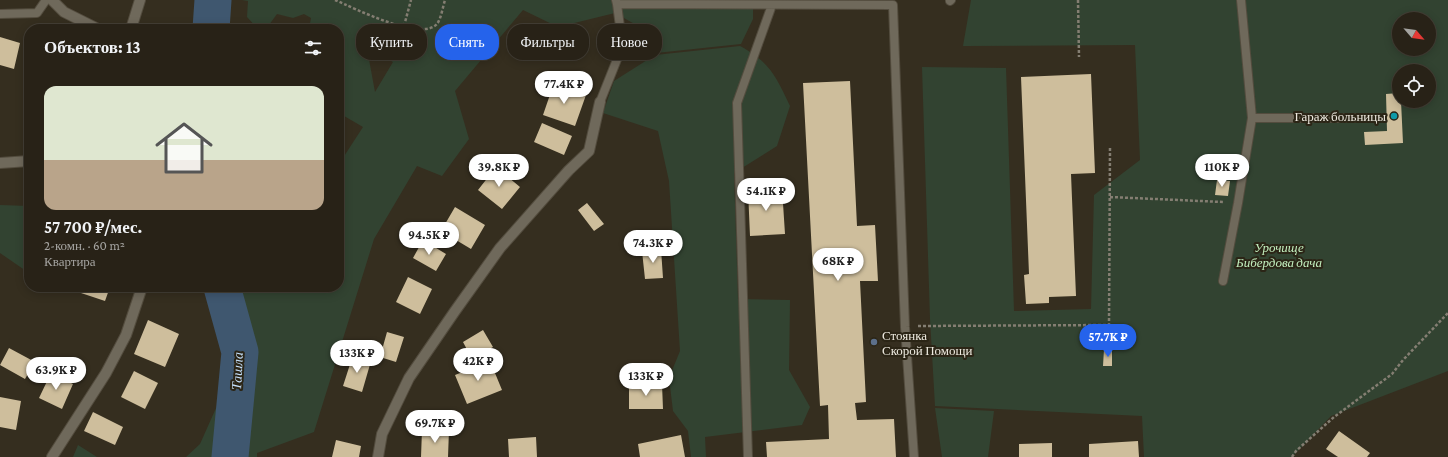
<!DOCTYPE html>
<html lang="ru">
<head>
<meta charset="utf-8">
<style>
	:root { --surface:#282217; --page:#302a20; --text:#f1f3f6; --muted:#a5a4a1; --line:#443f36; --accent:#2563eb }
	body { margin:0; font-family:"Crimson Pro",serif; background:var(--page); color:var(--text); height:100vh; display:flex; flex-direction:column; font-size:15px; white-space:nowrap }
	* { box-sizing:border-box; margin:0 }
	p { font-size:13px; color:var(--muted) }
	.icon { flex:none; width:22px; height:22px; fill:none; stroke:currentColor; stroke-width:2; stroke-linecap:round; stroke-linejoin:round }
	.map { position:relative; flex:1; overflow:hidden }
	.sheet { position:absolute; left:24px; top:24px; width:320px; height:268px; display:flex; flex-direction:column; background:var(--surface); border-radius:16px; box-shadow:0 2px 10px #0003,0 0 0 1px var(--line) }
	.sheet>* { flex:none }
	.hud { position:absolute; left:356px; top:24px; width:380px; height:36px; display:flex; gap:8px }
	.needle { width:26px; rotate:118deg }
	.buttons { position:absolute; left:1392px; top:12px; display:grid; gap:8px }
	.buttons a { display:grid; place-items:center; width:44px; height:44px; border-radius:50%; background:var(--surface); box-shadow:0 2px 10px #0003,0 0 0 1px var(--line); font-size:20px }
	.price { position:absolute; translate:-50% -34px; padding:0 9px; border-radius:14px; background:#fff; color:#222; font-size:13px; line-height:26px; filter:drop-shadow(0 1px 2px #0008) }
	.price::after { content:''; position:absolute; left:50%; top:24px; width:12px; height:9px; margin-left:-6px; background:inherit; clip-path:polygon(0 0,100% 0,50% 100%) }
	.price.on { background:var(--accent); color:#fff }
	ul { padding:0; list-style:none }
	li { display:grid; align-content:center; gap:8px; height:212px; padding:0 20px }
	li span { display:grid; place-items:center; height:124px; border-radius:12px; color:#555 }
	li>.icon { margin-inline-start:auto }
	span .icon { width:72px; height:72px; fill:#fffc; stroke-width:1 }
	li b { font-size:17px }
	h2 { display:flex; justify-content:space-between; align-items:center; height:48px; padding:0 20px; font-size:17px }
	.tag { padding:0 14px; border-radius:16px; background:var(--surface); box-shadow:0 2px 10px #0003,0 0 0 1px var(--line); font-size:14px; line-height:36px }
	.tag.on { background:var(--accent); color:#fff }
	.map>svg:first-child { display:block }
	.green { fill:#324331; fill-rule:evenodd }
	.lines { fill:none; stroke-linecap:round; stroke-linejoin:round }
	.river { stroke:#3f576f; stroke-width:37 }
	.building { fill:#cebe9c }
	.lane-casing { stroke:#534c3e; stroke-width:10 }
	.street-casing { stroke:#534c3e; stroke-width:12 }
	.path { stroke:#847e72; stroke-width:2.5; stroke-dasharray:3 2; stroke-linecap:butt }
	.lane { stroke:#6f695b; stroke-width:8 }
	.street { stroke:#6f695b; stroke-width:10 }
	.culture-dot { fill:#0f9aa8; stroke:#2b2516; stroke-width:1.5 }
	.service-dot { fill:#5c6f8a; stroke:#2b2516; stroke-width:1.5 }
	.labels { text-anchor:middle; stroke-width:4; stroke-linejoin:round; paint-order:stroke }
	.poi-label { font-size:13px; fill:#eeeae0; stroke:#2b2516; text-anchor:end }
	.park-label { font-size:13px; font-style:italic; fill:#c2efbe; stroke:#2b2516 }
	.water-label { font-size:14px; font-style:italic; fill:#c4dffa; stroke:#2b2516 }
</style>
</head>
<body>
<div class="map">
<svg width="1448" height="457" viewBox="0 0 1448 457">
	<rect width="100%" height="100%" fill="#352e1f"/>
	<path class="green" d="M242,0H753V19L741,44L656,53L647,31L615,13L558,27L523,10L455,91L469,139L442,176L417,166L374,239L314,432L257,453V457H186L200,444L233,370L227,287H339V164L363,127L339,113V29H309L311,18L304,14L293,18L277,14L266,29H258L247,17L248,1ZM370,50L393,62L375,92L368,54Z
		M971,0H1448V371L1331,416L1292,457H1144L1142,416L935,406L930,319L922,67L1006,68L1014,311L1091,309L1094,195L1140,160L1135,45L963,46ZM1399,19H1429V49H1399ZM1399,71H1429V101H1399Z
		M740,46C770,62 776,77 790,106L777,146L734,173L738,299L790,300L789,370L810,407L802,425L705,437L706,457H691L688,431L673,411L669,378L680,351L669,181L658,131L603,113L614,81L655,55Z
		M0,205L29,206V273L0,253Z
		M935,408L994,411L988,457H942Z
		M78,445L97,457H73Z"/>
	<g class="lines">
		<path class="river" d="M211,29L213,0
			M222,287L240,352L230,457"/>
	</g>
	<path class="building" d="M0,37L20,43L14,69L0,65Z
		M1091,74L1095,173L1071,174L1076,296L1049,297V303L1026,304L1024,275L1029,274L1021,77Z
		M850,81L857,226L875,225L878,281H860L866,402L855,403L857,420L894,419L896,457H767L766,442L829,439L828,405L820,406L803,83Z
		M554,83L586,95L575,126L543,115Z
		M1399,93V101H1401L1403,143L1365,145L1364,132L1387,131L1386,94Z
		M542,123L572,136L564,155L534,142Z
		M496,167L520,187L502,209L478,190Z
		M1217,180L1230,181L1228,196L1215,195Z
		M782,188L785,234L750,236L748,190Z
		M587,203L604,224L594,231L578,210Z
		M455,207L485,225L471,249L441,231Z
		M423,240L446,254L436,271L413,258Z
		M661,249L663,278L645,279L642,251Z
		M408,277L432,289L420,314L396,302Z
		M80,287H110L105,301L78,292Z
		M148,320L179,334L165,367L134,354Z
		M483,330L493,347L472,359L463,342Z
		M387,332L404,337L396,362L380,357Z
		M9,348L35,362L25,379L0,365Z
		M1104,349H1112V366H1103Z
		M353,355L371,361L362,392L343,386Z
		M490,361L502,390L467,404L455,375Z
		M134,371L158,383L145,409L121,397Z
		M51,373L73,384L62,409L39,398Z
		M629,384H662L663,409H629Z
		M0,397L21,401L16,430L0,427Z
		M93,412L123,427L115,445L84,431Z
		M422,430H449L448,457H421Z
		M1339,431L1370,453L1367,457H1338L1326,449Z
		M681,435L685,457H640L638,444Z
		M536,437L537,457H509L508,439Z
		M336,440L361,446L359,457H332Z
		M1138,441L1139,457H1089V444Z
		M1052,443V457H1019V444Z"/>
	<g class="lines">
		<defs>
			<path id="lane" d="M616,0L617,4L893,5L905,327L914,457
				M950,1L951,0
				M0,14L37,13L46,0
				M600,102L618,57L622,42L617,4
				M1252,118H1369
				M1223,281L1238,203L1252,118L1241,0
				M748,457L737,103L772,5"/>
			<path id="street" d="M52,0L64,12L98,29
				M131,29L140,0
				M0,163L29,161
				M52,457L106,373L126,335L142,287
				M378,457L382,434L409,378L455,311L500,248L569,170L589,151L600,102"/>
		</defs>
		<use href="#lane" class="lane-casing"/>
		<use href="#street" class="street-casing"/>
		<path class="path" d="M335,0C354,8 421,42 437,24C441,19 443,6 445,0
			M1078,0L1079,57
			M404,26L411,0
			M1110,197L1223,202
			M918,326L1109,325L1110,148
			M1108,347L1109,325
			M1292,457L1296,451L1334,417L1392,374L1403,360L1448,313"/>
		<use href="#lane" class="lane"/>
		<use href="#street" class="street"/>
	</g>
	<circle class="culture-dot" cx="1394" cy="116" r="4"/>
	<circle class="service-dot" cx="874" cy="342" r="4"/>
	<g class="labels">
		<g class="poi-label">
			<text x="1386" y="121">Гараж больницы</text>
			<text x="882" y="340" text-anchor="start">Стоянка<tspan x="882" dy="15">Скорой Помощи</tspan></text>
		</g>
		<g class="park-label">
			<text x="1279" y="252">Урочище<tspan x="1279" dy="15">Бибердова дача</tspan></text>
		</g>
		<g class="water-label">
			<text transform="translate(237 371) rotate(-87)" y="5">Ташла</text>
		</g>
	</g>
</svg>
<div class="buttons">
<a><svg class="needle" viewBox="-14 -14 28 28"><path d="M0-13l5 13h-10z" fill="#e53935"/><path d="M0 13l5-13h-10z" fill="#a5a4a1"/></svg></a>
<a><svg class="icon" aria-label="locate" viewBox="0 0 24 24"><circle cx="12" cy="12" r="6"/><path d="M12 2v4M12 18v4M2 12h4M18 12h4"/></svg></a>
</div>
<b class="price" style="left:564px;top:105px">77.4K ₽</b>
<b class="price" style="left:499px;top:188px">39.8K ₽</b>
<b class="price" style="left:1222px;top:188px">110K ₽</b>
<b class="price" style="left:766px;top:212px">54.1K ₽</b>
<b class="price" style="left:429px;top:256px">94.5K ₽</b>
<b class="price" style="left:653px;top:264px">74.3K ₽</b>
<b class="price" style="left:838px;top:282px">68K ₽</b>
<b class="price on" style="left:1108px;top:358px">57.7K ₽</b>
<b class="price" style="left:357px;top:374px">133K ₽</b>
<b class="price" style="left:478px;top:382px">42K ₽</b>
<b class="price" style="left:56px;top:391px">63.9K ₽</b>
<b class="price" style="left:646px;top:397px">133K ₽</b>
<b class="price" style="left:435px;top:444px">69.7K ₽</b>
<div class="hud">
<a class="tag">Купить</a>
<a class="tag on">Снять</a>
<a class="tag">Фильтры</a>
<a class="tag">Новое</a>
</div>
<section class="sheet">
<h2>Объектов: 13<svg class="icon" aria-label="filters" viewBox="0 0 24 24"><path d="M4 7h16M4 17h16"/><circle cx="9" cy="7" r="2"/><circle cx="15" cy="17" r="2"/></svg></h2>
<ul>
<li><span style="background:linear-gradient(#dfe7d0 60%,#b9a48a 0)"><svg class="icon" aria-label="home" viewBox="0 0 24 24"><path d="M3 11l9-7 9 7M6 9v11h12V9"/></svg></span><div><b>57 700 ₽/мес.</b><p>2-комн. · 60 m²</p><p>Квартира</p></div></li>
</ul>
</section>
</div>
</body>
</html>
